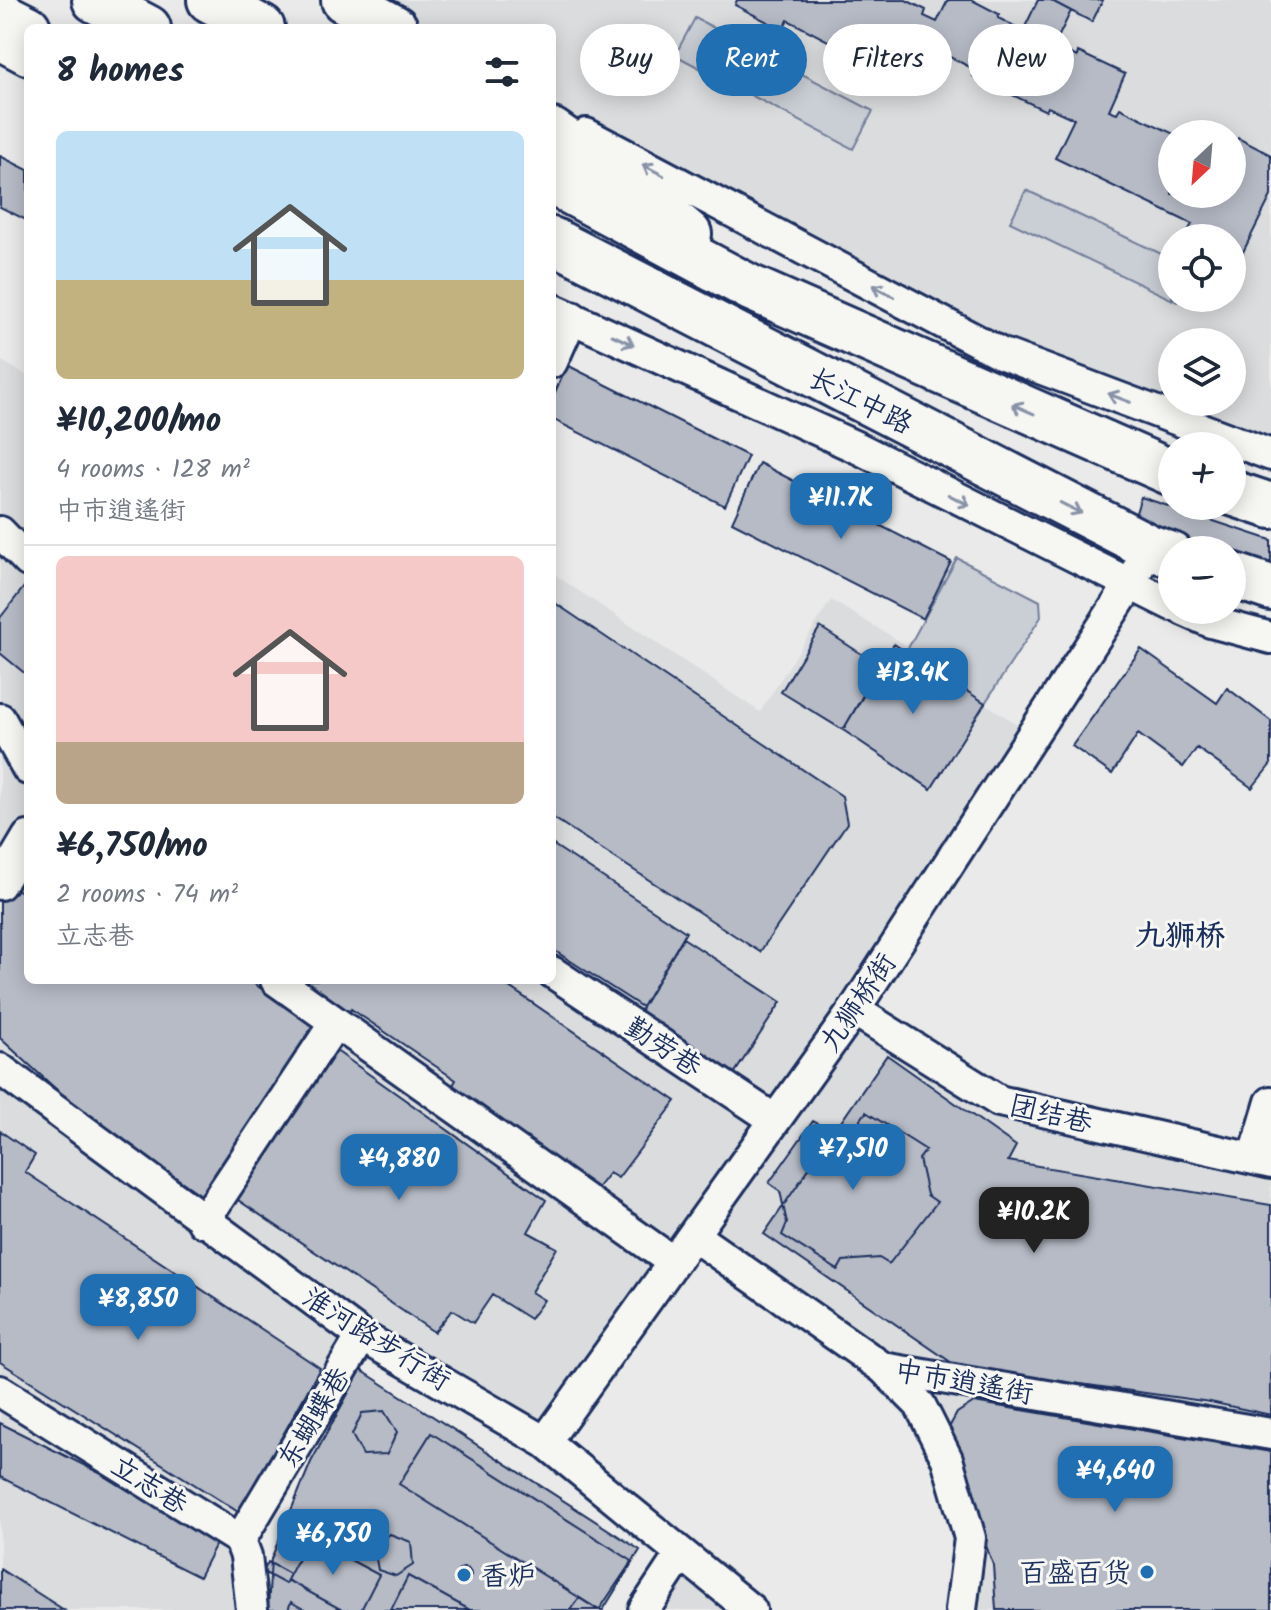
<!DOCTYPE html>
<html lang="en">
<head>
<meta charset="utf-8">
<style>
	:root { --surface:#fff; --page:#f6f6f7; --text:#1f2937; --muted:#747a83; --line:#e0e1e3; --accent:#1f6fb2 }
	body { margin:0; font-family:Kalam,"LXGW WenKai TC",sans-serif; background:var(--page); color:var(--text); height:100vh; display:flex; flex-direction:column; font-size:30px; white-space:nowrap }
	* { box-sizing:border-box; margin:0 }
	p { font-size:26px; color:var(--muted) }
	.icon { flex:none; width:44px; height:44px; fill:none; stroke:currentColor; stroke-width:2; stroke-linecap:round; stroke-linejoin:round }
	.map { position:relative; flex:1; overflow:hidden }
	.sheet { position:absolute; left:24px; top:24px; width:532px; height:960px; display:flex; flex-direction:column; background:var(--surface); border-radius:12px; box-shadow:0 4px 20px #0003 }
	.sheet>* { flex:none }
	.top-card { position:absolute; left:580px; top:24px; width:570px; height:72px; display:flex; gap:16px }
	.needle { width:52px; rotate:206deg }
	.controls { position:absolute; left:1158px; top:120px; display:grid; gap:16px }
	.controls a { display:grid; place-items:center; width:88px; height:88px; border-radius:50%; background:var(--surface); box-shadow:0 4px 20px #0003; font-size:40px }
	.price { position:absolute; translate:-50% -68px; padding:0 18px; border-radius:16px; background:var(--accent); color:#fff; font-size:26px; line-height:52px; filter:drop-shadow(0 2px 4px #0008) }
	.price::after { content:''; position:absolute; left:50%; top:48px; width:24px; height:18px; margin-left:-12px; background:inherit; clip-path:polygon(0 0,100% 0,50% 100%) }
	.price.current { background:#222; color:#fff }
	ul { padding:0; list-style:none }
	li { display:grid; align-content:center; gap:16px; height:424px; padding:0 32px }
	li+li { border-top:2px solid var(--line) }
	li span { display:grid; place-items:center; height:248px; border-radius:12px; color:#555 }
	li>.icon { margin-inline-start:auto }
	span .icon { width:144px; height:144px; fill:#fffc; stroke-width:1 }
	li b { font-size:34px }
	h2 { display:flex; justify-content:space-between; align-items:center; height:96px; padding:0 32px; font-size:34px }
	.chip { padding:0 28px; border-radius:36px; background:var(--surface); box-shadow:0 4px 20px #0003; font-size:28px; line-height:72px }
	.chip.current { background:var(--accent); color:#fff }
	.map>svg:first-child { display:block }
	.built { fill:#dadcde; fill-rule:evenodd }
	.green { fill:#caced5; stroke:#727e9a; stroke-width:2 }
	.building { fill:#b6bbc6; stroke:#1b2f5e; stroke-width:2 }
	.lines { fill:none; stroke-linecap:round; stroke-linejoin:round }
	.street-casing { stroke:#1b2f5e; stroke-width:36 }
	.highway-casing { stroke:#1b2f5e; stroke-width:50 }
	.street { stroke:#f6f6f2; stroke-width:30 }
	.highway { stroke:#f6f6f2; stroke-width:44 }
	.oneway { stroke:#8892a8 }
	.poi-dot { fill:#1f6fb2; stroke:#f6f6f2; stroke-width:3 }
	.labels { text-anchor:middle; stroke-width:6; stroke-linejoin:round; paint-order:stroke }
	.street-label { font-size:28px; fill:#1b2f5e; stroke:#f6f6f2 }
	.poi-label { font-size:28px; fill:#1b2f5e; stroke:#f6f6f2; text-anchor:end }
	.neighbourhood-label { font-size:30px; font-weight:bold; fill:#1b2f5e; stroke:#f6f6f2 }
</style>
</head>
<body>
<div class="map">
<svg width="1271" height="1610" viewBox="0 0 1271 1610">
	<rect width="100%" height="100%" fill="#e9eae9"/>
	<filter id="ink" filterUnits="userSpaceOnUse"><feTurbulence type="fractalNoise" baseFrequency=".0125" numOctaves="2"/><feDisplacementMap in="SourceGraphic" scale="16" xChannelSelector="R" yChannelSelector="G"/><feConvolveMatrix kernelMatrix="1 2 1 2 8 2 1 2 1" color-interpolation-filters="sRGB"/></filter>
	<g filter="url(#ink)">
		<path class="built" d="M344,0H1271V455L1000,353L552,115V28H395ZM1172,134H1232V194H1172ZM1172,238H1232V298H1172ZM1172,342H1232V402H1172Z
			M0,360L28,376V980H552V573L760,712L831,600L909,647L907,652L1033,735L854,1010L999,1101L1271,1163V1610H961L970,1538L920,1405L694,1236L545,1442L362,1336L240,1539L252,1610H0Z
			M681,1554L750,1610H644Z"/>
		<path class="green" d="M695,18L873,111L853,149L675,55Z
			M1026,190L1172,259V298H1179L1177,302L1010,222Z
			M957,558L1040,601L1041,617L985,703L906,652Z"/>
		<path class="building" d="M737,0H906L926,10L924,16L937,22L948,0H972L999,14L998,18L1077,57L1078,52L1125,74L1109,110L1117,113L1120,108L1174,134L1172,194H1232V150L1238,138L1271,155V196L1239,260L1232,257V238H1196L1187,233L1192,224L1055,158L1074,119L1048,107L1046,111L973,76L976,70L942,53L924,91L788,20L783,30L735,5Z
			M1038,0H1050L1071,11L1054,46L1023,31Z
			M1050,0H1103L1092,22Z
			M0,156L28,170V221L0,207Z
			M567,365L748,456L725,506L552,419V399Z
			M759,463L951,562L923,619L732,522Z
			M1141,497L1271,540V571L1232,558V550H1208L1132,525Z
			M28,582V676L0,653V618Z
			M552,601L842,796L847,823L760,952L552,817Z
			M820,627L880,666L843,730L781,692Z
			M894,644L985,703L931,789L843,730Z
			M1141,649L1217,703L1227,688L1271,721V764L1252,788L1197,748L1183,767L1138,734L1112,774L1072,746Z
			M552,844L686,932L642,1007L552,949Z
			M9,884L28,897V980H249L315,1027L207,1199L81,1112L0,1038V899Z
			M683,938L781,1002L732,1077L638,1014Z
			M297,980H499L676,1101L618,1178L609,1173L595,1191L450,1090L456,1080L351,1009L347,1017Z
			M335,1050L546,1200L528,1232L557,1248L531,1292L544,1300L530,1319L492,1295L473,1323L452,1310L434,1332L235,1198Z
			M887,1055L1016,1146L1008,1161L1271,1205V1415L1210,1402L958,1367L764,1234Z
			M866,1112L926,1150L919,1159L927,1195L937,1202L889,1264L879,1258L843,1261L838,1270L782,1235L787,1223L780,1191L769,1183L813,1121L825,1128L859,1122Z
			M0,1131L35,1155L25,1172L320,1368L240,1513L0,1362Z
			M361,1370L640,1550L603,1610H268L271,1559L311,1462Z
			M974,1402L1271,1452V1610H996L993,1565L946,1433L957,1413Z
			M384,1411L397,1432L387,1454L363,1455L352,1435L362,1413Z
			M0,1423L221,1534L199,1577L0,1477Z
			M431,1433L632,1561L599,1610L399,1484Z
			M390,1534L411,1542L413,1565L396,1576L378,1570L374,1548Z
			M309,1538L379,1575L361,1610H342L287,1580Z
			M268,1562L290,1574L285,1584L263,1572Z
			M457 1575a7 7 0 1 1 14 0a7 7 0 1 1-14 0Z
			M0,1569L64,1610H0Z
			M408,1576L470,1610H391Z
			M579,1598L598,1610H570Z
			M291,1602L305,1610H288Z"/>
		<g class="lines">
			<defs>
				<path id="street" d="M0,45L28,60
					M586,134L1000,353L1271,455
					M552,309L858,448L1172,605
					M552,362L572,317
					M0,532L28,561
					M1184,610L1211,622L1271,638
					M0,719L28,769
					M0,884L28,837
					M552,972L775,1120
					M276,980L673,1262
					M854,1010L999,1101L1271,1163
					M0,1069L362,1336L545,1442L751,1610
					M1254,1159L1271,1102
					M203,1222L335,1023
					M694,1236L883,1368L1271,1434
					M883,1368L920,1405L947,1459L970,1538L961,1610
					M0,1391L240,1540L246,1556L252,1610
					M545,1442L854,1010L1129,586L1149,547
					M240,1540L362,1336
					M644,1610L681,1554"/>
				<path id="highway" d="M95,0L148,28
					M210,0L262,28
					M344,0L395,28
					M0,14L28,28
					M552,131L637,190L689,234
					M552,182L751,288L1172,473
					M552,240L1149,547L1172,555
					M1232,493L1271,506
					M1232,575L1271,588"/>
			</defs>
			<use href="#street" class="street-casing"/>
			<use href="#highway" class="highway-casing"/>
			<use href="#street" class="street"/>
			<use href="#highway" class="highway"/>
		</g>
		<defs><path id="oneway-shaft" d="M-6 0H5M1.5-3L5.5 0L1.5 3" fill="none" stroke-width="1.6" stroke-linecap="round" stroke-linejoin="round" transform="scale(2)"/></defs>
		<g class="oneway">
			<use href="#oneway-shaft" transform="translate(653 170) rotate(-152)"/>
			<use href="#oneway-shaft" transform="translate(883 291) rotate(-152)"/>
			<use href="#oneway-shaft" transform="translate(623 340) rotate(25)"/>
			<use href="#oneway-shaft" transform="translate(1119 398) rotate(-159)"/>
			<use href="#oneway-shaft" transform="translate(1023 409) rotate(-156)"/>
			<use href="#oneway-shaft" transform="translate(959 500) rotate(27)"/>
			<use href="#oneway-shaft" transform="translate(1071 508) rotate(27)"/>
		</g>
	</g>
	<g class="poi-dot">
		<circle cx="1147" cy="1572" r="8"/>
		<circle cx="464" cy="1575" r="8"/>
	</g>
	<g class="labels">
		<g class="street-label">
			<text transform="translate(861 400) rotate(27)" y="10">长江中路</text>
			<text transform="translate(857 1002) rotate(-56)" y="10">九狮桥街</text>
			<text transform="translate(664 1046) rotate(33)" y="10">勤劳巷</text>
			<text transform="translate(1051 1113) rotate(13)" y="10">团结巷</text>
			<text transform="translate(377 1338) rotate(32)" y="10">淮河路步行街</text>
			<text transform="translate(964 1381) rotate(10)" y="10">中市逍遥街</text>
			<text transform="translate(313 1417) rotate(-59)" y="10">东蝴蝶巷</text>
			<text transform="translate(150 1484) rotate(32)" y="10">立志巷</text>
		</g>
		<g class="poi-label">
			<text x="1131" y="1582">百盛百货</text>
			<text x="480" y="1585" text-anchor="start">香炉</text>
		</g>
		<g class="neighbourhood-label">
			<text x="1180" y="945">九狮桥</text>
		</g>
	</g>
</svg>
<div class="controls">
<a><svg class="needle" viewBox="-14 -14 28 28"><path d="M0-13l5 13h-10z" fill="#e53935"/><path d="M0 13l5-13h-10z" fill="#747a83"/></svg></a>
<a><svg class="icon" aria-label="locate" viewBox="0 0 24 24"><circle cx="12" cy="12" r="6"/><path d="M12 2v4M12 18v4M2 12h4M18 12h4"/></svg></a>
<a><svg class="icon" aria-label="layers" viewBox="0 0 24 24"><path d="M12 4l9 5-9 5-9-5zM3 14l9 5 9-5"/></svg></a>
<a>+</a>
<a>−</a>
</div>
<b class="price" style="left:841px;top:541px">¥11.7K</b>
<b class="price" style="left:913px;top:716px">¥13.4K</b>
<b class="price" style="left:853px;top:1192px">¥7,510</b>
<b class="price" style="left:399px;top:1202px">¥4,880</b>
<b class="price current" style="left:1034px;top:1255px">¥10.2K</b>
<b class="price" style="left:138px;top:1342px">¥8,850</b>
<b class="price" style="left:1115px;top:1514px">¥4,640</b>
<b class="price" style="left:333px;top:1577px">¥6,750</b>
<div class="top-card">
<a class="chip">Buy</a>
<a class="chip current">Rent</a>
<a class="chip">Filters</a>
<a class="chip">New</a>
</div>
<section class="sheet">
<h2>8 homes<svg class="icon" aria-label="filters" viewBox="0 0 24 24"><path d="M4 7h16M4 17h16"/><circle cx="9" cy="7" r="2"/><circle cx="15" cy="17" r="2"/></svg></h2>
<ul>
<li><span style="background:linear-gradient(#bfe0f5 60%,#c2b280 0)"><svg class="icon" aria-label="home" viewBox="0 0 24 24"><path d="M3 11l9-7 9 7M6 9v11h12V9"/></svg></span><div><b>¥10,200/mo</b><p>4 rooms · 128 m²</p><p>中市逍遥街</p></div></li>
<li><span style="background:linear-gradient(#f6c9c9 75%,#b9a48a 0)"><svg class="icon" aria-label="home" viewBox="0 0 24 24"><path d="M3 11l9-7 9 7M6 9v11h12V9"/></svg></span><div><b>¥6,750/mo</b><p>2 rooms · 74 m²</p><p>立志巷</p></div></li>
</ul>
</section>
</div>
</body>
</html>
